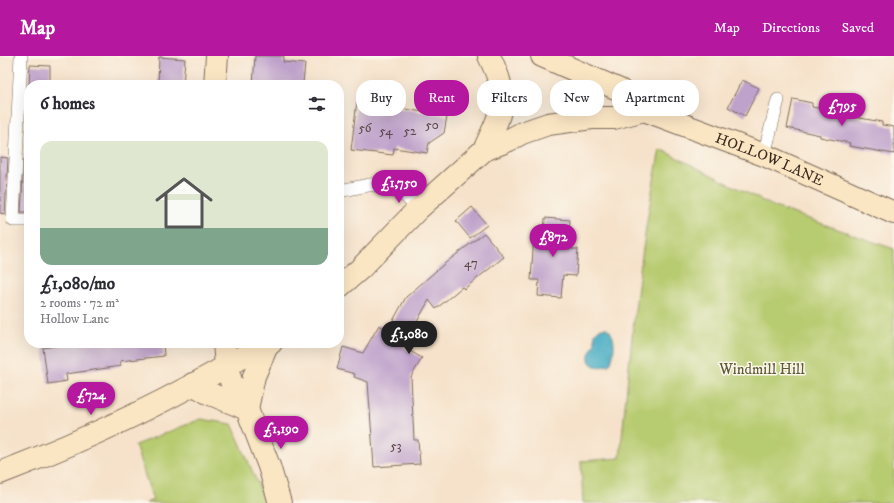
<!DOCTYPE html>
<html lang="en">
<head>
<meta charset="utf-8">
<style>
	:root { --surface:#fff; --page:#f7f7f7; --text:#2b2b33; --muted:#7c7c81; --accent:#b5179e }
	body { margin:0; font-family:"IM FELL DW Pica",serif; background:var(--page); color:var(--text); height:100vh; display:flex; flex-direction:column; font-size:15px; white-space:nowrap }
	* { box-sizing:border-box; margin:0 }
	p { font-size:13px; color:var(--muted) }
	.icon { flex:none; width:22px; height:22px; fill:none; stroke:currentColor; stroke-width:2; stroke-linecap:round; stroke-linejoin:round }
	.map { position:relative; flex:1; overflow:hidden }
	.details { position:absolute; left:24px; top:24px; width:320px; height:268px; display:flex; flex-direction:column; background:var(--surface); border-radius:16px; box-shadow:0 4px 16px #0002 }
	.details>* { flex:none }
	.guide { position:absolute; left:356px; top:24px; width:380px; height:36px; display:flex; gap:8px }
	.price { position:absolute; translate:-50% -34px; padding:0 9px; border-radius:14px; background:var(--accent); color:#fff; font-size:13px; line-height:26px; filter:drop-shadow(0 1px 2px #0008) }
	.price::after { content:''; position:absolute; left:50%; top:24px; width:12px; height:9px; margin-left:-6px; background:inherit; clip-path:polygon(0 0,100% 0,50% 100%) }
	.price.active { background:#222; color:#fff }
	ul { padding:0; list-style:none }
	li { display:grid; align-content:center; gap:8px; height:212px; padding:0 16px }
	li span { display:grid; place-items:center; height:124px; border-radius:12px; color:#555 }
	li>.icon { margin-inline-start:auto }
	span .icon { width:72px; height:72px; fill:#fffc; stroke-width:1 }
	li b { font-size:17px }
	h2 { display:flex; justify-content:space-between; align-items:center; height:48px; padding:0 16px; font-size:17px }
	.tag { padding:0 14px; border-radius:16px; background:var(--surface); box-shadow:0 4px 16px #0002; font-size:14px; line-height:36px }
	.tag.active { background:var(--accent); color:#fff }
	header { display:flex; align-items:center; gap:24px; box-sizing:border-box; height:56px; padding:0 20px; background:var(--accent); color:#fff }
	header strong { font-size:19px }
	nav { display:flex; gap:22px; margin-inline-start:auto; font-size:14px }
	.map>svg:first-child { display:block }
	.green { fill:#b7cb6f; stroke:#797a46 }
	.water { fill:#42aac2; stroke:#3e6a70 }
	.building { fill:#bfa2cb }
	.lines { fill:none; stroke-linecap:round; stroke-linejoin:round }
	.lane-casing { stroke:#7c6a5a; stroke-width:14 }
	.secondary-casing { stroke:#7c6a5a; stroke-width:24 }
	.lane { stroke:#fff; stroke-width:13 }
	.secondary { stroke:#fbe6c4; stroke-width:22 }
	.labels { text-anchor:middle; stroke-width:3; stroke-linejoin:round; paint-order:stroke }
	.number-label { font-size:13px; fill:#5c4849 }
	.street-label { font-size:15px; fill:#3b2a1e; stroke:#fbf7ec }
	.park-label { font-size:15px; fill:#605a36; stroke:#fbf7ec }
</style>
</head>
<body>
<header>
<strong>Map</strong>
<nav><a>Map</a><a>Directions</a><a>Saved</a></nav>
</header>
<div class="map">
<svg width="894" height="447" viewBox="0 0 894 447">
	<rect width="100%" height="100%" fill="#fbf7ec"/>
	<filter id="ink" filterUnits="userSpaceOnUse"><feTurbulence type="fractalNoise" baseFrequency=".025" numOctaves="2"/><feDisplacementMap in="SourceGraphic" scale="8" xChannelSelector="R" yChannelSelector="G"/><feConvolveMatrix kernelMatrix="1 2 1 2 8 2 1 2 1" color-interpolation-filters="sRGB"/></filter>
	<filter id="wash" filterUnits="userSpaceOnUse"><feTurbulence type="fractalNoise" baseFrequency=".012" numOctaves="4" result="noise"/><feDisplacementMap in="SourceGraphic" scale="16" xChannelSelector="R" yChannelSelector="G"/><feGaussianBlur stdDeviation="0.9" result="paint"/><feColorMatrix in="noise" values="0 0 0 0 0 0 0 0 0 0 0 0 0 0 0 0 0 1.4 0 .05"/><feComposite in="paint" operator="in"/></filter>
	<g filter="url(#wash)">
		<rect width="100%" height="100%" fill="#f6e2ca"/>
		<path class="green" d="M660,93L775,151L894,193V447H583L581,405L620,402C630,299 639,195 660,93Z
			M201,363L232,368L266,447H146L153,444L135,389Z"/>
		<path class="water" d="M601,272H607C617,281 615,297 610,308C602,313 587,312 589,299C590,294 594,292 595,287C595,283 594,281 595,277Z"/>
		<g id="blocks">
			<path class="building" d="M255,0H284L283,6L305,8L303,27L282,26V29H253Z
				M159,1L185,3L183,29H158Z
				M30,9L50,10V29H29Z
				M742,24L759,32L745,60L728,51Z
				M793,43L812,47V51L855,58L854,61L882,66V69L894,71V98L849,90L850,87L820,81V79L787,72Z
				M357,45L400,51L399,52L447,60L444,77L429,87L427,97L394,92L393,99L351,94Z
				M0,101L8,102L5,158L0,157Z
				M24,103H29V156H21Z
				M472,151L487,169L470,182L456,165Z
				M545,162L570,164L568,193H578L576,220L563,219L561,242L538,240L539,224H531L534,179L544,180Z
				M484,177L504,201L464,233L462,231L436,253L429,244L403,291L422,302L411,321L414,384H418L420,408L374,411L368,326L354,321L355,318L337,313L343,291L363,297L379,269L388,274L406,241L444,208Z
				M62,287H163L164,300L120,305L121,310L66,318L67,325L48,328L43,292L62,289Z"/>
		</g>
	</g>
	<g filter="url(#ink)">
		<use href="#blocks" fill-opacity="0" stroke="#7c6a5a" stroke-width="1"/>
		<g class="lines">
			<defs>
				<path id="lane" d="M21,0L13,164H29
					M764,99L778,44
					M339,135L369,129L394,127L418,153"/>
				<g id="secondary">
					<path id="s1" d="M542,0L620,34L644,54L764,99L894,157"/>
					<path d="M215,29L217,0"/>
					<path d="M484,94C503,53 510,42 489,0"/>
					<path d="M339,231L360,213L418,153L484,94L509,84L522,77L548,68L592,62H614L644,54"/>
					<path d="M224,287L226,310L234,334L247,353L269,410L280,447"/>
					<path d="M193,328L208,337L247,353"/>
					<path d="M247,353L254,320L267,290"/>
					<path d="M0,417C86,384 173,343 252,295L267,290L271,287"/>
				</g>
			</defs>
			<use href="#lane" class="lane-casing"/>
			<use href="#secondary" class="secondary-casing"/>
			<use href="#lane" class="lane"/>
			<use href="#secondary" class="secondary"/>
		</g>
	</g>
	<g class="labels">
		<g class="number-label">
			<text x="432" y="73">50</text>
			<text x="365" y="76">56</text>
			<text x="386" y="79">54</text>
			<text x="410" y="79">52</text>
			<text x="471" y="211">47</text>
			<text x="396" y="394">53</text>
		</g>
		<g class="street-label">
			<text dy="5" stroke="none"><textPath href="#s1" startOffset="251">HOLLOW LANE</textPath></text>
		</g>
		<g class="park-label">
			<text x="762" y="318">Windmill Hill</text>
		</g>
	</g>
</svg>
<b class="price" style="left:842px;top:71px">£795</b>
<b class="price" style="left:399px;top:148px">£1,750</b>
<b class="price" style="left:553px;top:202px">£872</b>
<b class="price active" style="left:409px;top:299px">£1,080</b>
<b class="price" style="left:91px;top:360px">£724</b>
<b class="price" style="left:281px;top:394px">£1,190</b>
<div class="guide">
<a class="tag">Buy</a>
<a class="tag active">Rent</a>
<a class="tag">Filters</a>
<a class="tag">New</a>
<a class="tag">Apartment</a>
</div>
<section class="details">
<h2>6 homes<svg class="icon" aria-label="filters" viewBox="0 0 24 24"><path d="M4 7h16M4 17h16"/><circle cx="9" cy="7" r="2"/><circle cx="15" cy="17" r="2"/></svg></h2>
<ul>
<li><span style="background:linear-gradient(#dfe7d0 70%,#7fa58c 0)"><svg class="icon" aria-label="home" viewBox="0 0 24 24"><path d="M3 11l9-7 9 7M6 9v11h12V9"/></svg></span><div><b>£1,080/mo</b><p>2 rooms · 72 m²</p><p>Hollow Lane</p></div></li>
</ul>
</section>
</div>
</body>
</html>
